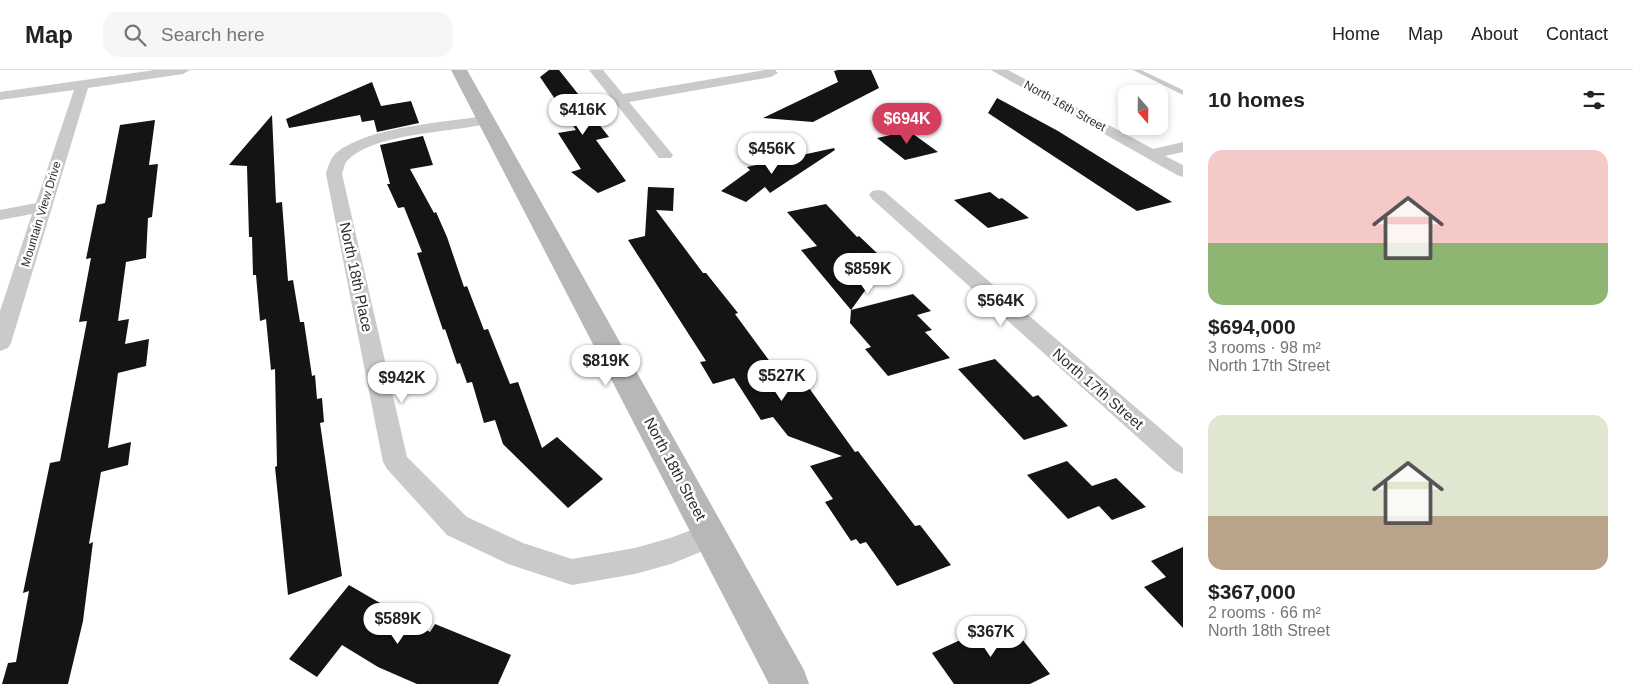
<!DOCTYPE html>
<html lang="en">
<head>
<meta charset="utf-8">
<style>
	:root { --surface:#fff; --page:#f6f6f6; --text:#222; --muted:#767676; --line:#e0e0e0; --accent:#d43f60 }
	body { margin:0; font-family:Arial,sans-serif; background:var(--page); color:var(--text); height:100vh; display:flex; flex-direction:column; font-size:19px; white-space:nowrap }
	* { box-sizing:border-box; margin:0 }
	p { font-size:16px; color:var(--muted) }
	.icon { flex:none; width:28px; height:28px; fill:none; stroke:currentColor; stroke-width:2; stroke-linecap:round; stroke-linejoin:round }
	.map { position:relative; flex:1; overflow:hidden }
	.panel { display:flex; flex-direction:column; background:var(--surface); width:450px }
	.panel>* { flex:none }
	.needle { width:32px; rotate:160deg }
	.tools { position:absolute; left:1118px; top:15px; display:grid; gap:10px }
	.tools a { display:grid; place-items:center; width:50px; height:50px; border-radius:10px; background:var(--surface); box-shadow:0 2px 8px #0003; font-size:25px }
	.price { position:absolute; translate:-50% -42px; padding:0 11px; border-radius:18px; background:#fff; color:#222; font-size:16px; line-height:32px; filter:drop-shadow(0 1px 2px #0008) }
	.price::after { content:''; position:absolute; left:50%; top:30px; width:15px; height:11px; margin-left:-8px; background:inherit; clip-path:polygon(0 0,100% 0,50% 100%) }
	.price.current { background:var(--accent); color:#fff }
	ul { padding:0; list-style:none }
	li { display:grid; align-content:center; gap:10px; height:265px; padding:0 25px }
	li span { display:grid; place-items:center; height:155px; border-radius:15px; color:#555 }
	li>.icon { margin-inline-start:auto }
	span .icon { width:90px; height:90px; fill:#fffc; stroke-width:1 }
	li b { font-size:21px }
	h2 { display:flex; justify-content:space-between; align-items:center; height:60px; padding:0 25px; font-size:21px }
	header { display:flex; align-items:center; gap:30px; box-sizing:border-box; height:70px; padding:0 25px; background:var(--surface); border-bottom:1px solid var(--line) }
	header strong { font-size:24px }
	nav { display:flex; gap:28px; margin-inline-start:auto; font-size:18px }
	.search { width:350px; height:45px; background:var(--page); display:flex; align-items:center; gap:12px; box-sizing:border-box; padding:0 18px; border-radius:15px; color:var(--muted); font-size:19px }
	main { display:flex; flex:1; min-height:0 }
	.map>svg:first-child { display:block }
	.building { fill:#141414 }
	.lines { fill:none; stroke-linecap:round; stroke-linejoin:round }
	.lane { fill:#cacaca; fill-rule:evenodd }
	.street { fill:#cacaca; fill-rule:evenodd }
	.secondary { fill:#b7b7b7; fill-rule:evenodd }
	.labels { text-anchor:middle; stroke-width:5; stroke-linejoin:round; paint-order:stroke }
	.far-street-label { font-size:12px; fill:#2d2d2d; stroke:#fff }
	.street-label { font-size:15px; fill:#2d2d2d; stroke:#fff }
</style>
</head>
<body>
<header>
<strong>Map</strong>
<div class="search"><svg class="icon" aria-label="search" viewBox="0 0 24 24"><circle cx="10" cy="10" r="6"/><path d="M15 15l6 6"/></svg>Search here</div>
<nav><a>Home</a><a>Map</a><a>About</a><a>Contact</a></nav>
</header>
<main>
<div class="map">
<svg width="1183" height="614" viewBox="0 0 1183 614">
	<rect width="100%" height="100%" fill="#fff"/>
	<path class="building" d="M549,0H559L594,44H591L609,67L596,70L626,111L598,123L571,102L581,99L558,63L576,60L540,7Z
		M838,0H871L879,18L813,52L763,48L838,12L834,1Z
		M372,12L381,36L411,31L419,53L377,62L374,50L362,52L360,45L289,58L286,49Z
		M997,28L1058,61L1172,132L1137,141L988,43Z
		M272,45L276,133L282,132L288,211L293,210L300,252H304L312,306L315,305L317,329L322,328L324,352L320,353L342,506L288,525L275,397L277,396L275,299L271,300L266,249L260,251L256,205H253L252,167H249L247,96L229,95Z
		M155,50L149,95L158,94L152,147L148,148L146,188L126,192L118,251L129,249L125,274L149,269L146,296L118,303L108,378L131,372L128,395L101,402L89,474L93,472L83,551L68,614H2L8,593L16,592L29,521L23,523L50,393L60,391L87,251L79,252L91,188L86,189L97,135L105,133L120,55Z
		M909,61L938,82L905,90L877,68Z
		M423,66L433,95L410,99L434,143L436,142L447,167L464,217L467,216L484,260L488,259L510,314L518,312L542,378L557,367L603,409L568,438L503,374L495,350L484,353L472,312L467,313L460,293L457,294L445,259L443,260L417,183L422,182L404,137L398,138L387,114H390L380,75Z
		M834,78L835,80L770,123L765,117L746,132L721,121L750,100L747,97Z
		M648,117L674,118L673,141L656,140L703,203H706L738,243L735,244L787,315L804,311L855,382L858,381L915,456L920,455L951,495L897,516L866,472L860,474L856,469L851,471L825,432L833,429L810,396L842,386L788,366L773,347L761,350L734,308L713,314L700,292L706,291L628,170L645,166Z
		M990,122L999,129L1002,128L1029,148L988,158L954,130Z
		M826,134L857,167L859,166L878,184L863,188L877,204L851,240L913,224L931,241L917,245L932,260L925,262L950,288L888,306L865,279L871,277L850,253L851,240L801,180L817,176L787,142Z
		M995,289L1033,327L1038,325L1068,356L1024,370L958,299Z
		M1067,391L1092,416L1116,408L1146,437L1112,450L1099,436L1068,449L1027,405Z
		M1183,477V558L1144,517L1166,507L1151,491Z
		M349,515L430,562L435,554L511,585L498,614H417L378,597L342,575L317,607L289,589Z
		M1006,549L1050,604L1030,614H954L932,583Z"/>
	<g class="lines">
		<path class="lane" d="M1133,0H1141L1183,20V25Z"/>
		<path class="street" d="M155,0H190L183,4L88,18L11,273L8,278L0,281V241L32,144L0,150V140L36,133L74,20L0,30V22Z
			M589,0H603L623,24L765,0H775L778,3L771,7L629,32L673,85L671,88H659Z
			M991,0H1008L1153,79L1183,72V82L1165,86L1183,95V107L1177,105Z
			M485,46L490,47L492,50L490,53C452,63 377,62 348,90C344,93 344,99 342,104L407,387L467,447L523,473L572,489L635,478L670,468L710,453L720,456L724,465L720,474L671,494L635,504L572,515L508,494L447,465L387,399L383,392L326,104C328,97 330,89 336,83C367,57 445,52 485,46Z
			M878,120L884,121L1183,378V404L1174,400L872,129L869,125L872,121Z"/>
		<path class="secondary" d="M451,0H467L804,600L809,614H769Z"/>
	</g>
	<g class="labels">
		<g class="far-street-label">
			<text transform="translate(1065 36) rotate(29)" y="4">North 16th Street</text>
			<text transform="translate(41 144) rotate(-73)" y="4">Mountain View Drive</text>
		</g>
		<g class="street-label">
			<text transform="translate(356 207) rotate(78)" y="5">North 18th Place</text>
			<text transform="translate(1098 319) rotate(41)" y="5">North 17th Street</text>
			<text transform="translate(675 399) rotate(62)" y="5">North 18th Street</text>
		</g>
	</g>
</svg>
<div class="tools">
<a><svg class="needle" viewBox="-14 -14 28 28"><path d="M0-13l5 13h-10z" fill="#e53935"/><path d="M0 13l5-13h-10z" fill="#767676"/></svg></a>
</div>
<b class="price" style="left:583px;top:66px">$416K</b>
<b class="price current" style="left:907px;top:75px">$694K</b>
<b class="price" style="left:772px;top:105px">$456K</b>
<b class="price" style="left:868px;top:225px">$859K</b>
<b class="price" style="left:1001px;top:257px">$564K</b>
<b class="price" style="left:606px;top:317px">$819K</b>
<b class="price" style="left:782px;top:332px">$527K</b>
<b class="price" style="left:402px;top:334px">$942K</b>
<b class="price" style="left:398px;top:575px">$589K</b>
<b class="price" style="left:991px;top:588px">$367K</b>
</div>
<section class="panel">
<h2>10 homes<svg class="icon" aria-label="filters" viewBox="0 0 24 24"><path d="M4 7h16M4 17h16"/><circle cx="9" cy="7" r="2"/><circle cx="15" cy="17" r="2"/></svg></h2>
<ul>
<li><span style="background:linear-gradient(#f6c9c9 60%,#8fb573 0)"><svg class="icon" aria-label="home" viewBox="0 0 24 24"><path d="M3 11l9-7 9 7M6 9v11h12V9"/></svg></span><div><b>$694,000</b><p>3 rooms · 98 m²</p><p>North 17th Street</p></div></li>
<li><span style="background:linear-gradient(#dfe7d0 65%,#b9a48a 0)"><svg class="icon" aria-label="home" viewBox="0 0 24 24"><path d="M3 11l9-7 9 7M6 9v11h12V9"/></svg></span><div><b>$367,000</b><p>2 rooms · 66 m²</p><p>North 18th Street</p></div></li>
</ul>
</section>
</main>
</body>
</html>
